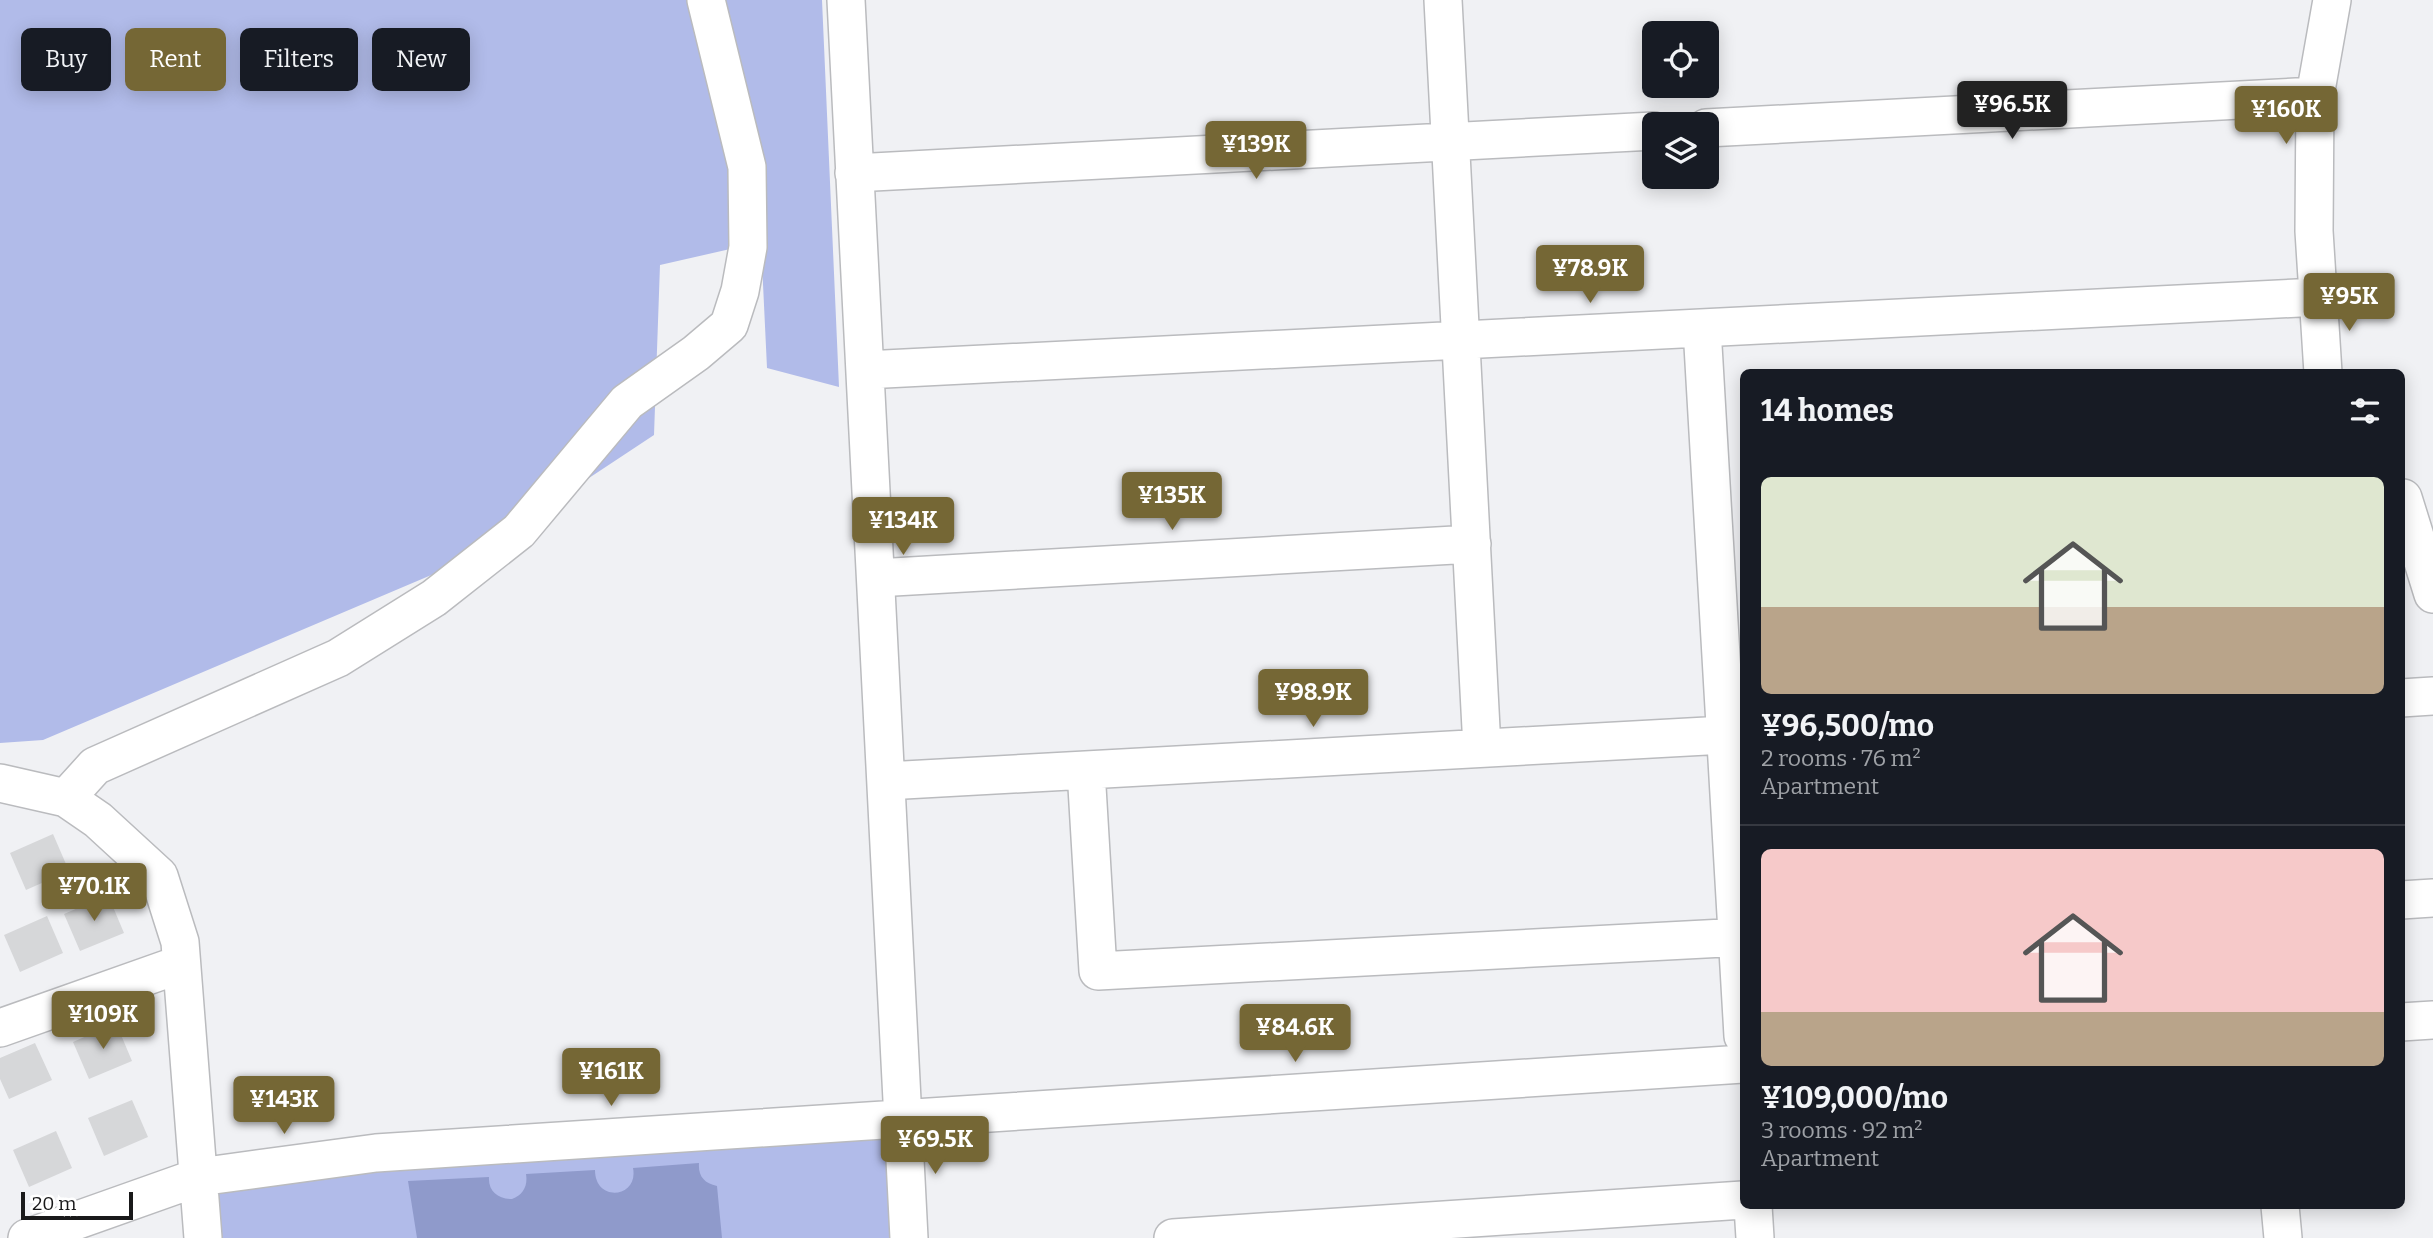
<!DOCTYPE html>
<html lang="en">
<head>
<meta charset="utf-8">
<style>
	:root { --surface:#171b24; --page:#20242c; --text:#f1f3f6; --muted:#9ea1a6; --line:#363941; --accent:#756735 }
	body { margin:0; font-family:Bitter,serif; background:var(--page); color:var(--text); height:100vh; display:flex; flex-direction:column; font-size:26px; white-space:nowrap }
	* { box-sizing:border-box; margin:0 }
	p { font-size:23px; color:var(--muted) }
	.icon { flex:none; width:38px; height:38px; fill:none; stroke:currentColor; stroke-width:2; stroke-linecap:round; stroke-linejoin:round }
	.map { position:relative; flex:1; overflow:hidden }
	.sheet { position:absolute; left:1740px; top:369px; width:665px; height:840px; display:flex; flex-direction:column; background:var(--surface); border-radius:10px; box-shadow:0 4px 18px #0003 }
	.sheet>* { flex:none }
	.hud { position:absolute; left:21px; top:28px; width:665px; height:63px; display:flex; gap:14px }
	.buttons { position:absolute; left:1642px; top:21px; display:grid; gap:14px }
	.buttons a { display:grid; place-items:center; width:77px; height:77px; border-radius:10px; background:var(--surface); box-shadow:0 4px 18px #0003; font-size:35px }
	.scale { position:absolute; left:21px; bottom:18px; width:112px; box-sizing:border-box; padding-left:7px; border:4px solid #19191a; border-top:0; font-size:19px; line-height:24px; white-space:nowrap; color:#19191a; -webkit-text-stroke:5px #fff; paint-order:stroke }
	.price { position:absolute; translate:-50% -60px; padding:0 16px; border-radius:7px; background:var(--accent); color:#fff; font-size:23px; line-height:46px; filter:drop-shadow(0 2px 4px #0008) }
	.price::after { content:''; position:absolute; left:50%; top:42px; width:21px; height:16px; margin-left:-10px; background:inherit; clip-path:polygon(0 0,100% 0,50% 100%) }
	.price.selected { background:#222; color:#fff }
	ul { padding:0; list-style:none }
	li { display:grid; align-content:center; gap:14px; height:371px; padding:0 21px }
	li+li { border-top:2px solid var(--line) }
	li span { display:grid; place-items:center; height:217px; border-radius:10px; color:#555 }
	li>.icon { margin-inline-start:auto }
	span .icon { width:126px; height:126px; fill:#fffc; stroke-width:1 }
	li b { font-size:30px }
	h2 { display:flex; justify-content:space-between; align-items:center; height:84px; padding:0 21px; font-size:30px }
	.tag { padding:0 24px; border-radius:10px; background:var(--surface); box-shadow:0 4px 18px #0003; font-size:24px; line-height:63px }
	.tag.selected { background:var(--accent); color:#fff }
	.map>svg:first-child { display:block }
	.green { fill:#b1bbe9 }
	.water { fill:#8f9acb }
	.building { fill:#d6d7d9 }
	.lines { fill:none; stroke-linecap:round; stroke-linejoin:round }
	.minor-casing { stroke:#babbbe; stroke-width:40 }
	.minor { stroke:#fff; stroke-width:37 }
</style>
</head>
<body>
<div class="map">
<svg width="2433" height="1238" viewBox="0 0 2433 1238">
	<rect width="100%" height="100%" fill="#f0f1f4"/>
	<path class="green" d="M0,0H822L839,387L767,368L761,242L660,265L654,435L462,562L43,740L0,743Z
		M904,1118L909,1238H203L199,1177Z"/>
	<path class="water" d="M699,1163C698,1176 704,1183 717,1186L722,1238H417L408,1181L489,1177C488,1191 498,1199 512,1199C523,1195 528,1186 526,1174L595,1170C595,1203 639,1198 633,1168Z"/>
	<path class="building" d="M53,834L69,871L26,890L10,853Z
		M108,895L124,933L80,951L64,914Z
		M47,916L63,953L20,972L4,935Z
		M116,1023L132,1061L89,1079L73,1042Z
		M35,1043L52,1080L9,1099L0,1079V1058Z
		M132,1100L148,1137L104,1156L88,1118Z
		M56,1131L72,1168L29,1187L13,1150Z"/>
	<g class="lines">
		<defs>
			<path id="minor" d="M846,0L909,1238
				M1443,0L1482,748
				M1706,128L2315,96
				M854,173L1654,131
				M1702,328L1743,1036
				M865,370L2318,297
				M2323,373L2314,231L2315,96L2332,0
				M2401,498H2403L2433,594
				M876,578L1472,544
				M2401,698L2433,696
				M1086,770L1098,971L1743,937
				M886,781L1743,734
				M0,783L66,798L98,820L159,876L180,942L203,1238
				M66,798L95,766L338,658L434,598L519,531L627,402L696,353L729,325L740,291L748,247L747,167L706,0
				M2401,900L2433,898
				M2401,1022L2433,1020
				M0,1028L181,964
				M1753,1206L1755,1238
				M2280,1206L2283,1238
				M27,1238L199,1177L376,1153L1743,1064
				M1173,1238L1743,1200"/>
		</defs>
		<use href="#minor" class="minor-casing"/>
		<use href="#minor" class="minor"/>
	</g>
</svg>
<div class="buttons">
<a><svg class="icon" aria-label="locate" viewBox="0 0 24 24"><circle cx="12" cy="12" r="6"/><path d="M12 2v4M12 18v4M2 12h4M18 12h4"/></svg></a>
<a><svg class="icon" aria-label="layers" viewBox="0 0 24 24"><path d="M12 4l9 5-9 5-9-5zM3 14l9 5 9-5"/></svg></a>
</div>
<div class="scale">20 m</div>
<b class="price selected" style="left:2012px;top:141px">¥96.5K</b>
<b class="price" style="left:2286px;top:146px">¥160K</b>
<b class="price" style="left:1256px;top:181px">¥139K</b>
<b class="price" style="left:1590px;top:305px">¥78.9K</b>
<b class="price" style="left:2349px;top:333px">¥95K</b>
<b class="price" style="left:1172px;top:532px">¥135K</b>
<b class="price" style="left:903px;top:557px">¥134K</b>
<b class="price" style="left:1313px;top:729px">¥98.9K</b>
<b class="price" style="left:94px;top:923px">¥70.1K</b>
<b class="price" style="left:103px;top:1051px">¥109K</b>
<b class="price" style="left:1295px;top:1064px">¥84.6K</b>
<b class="price" style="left:611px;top:1108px">¥161K</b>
<b class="price" style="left:284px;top:1136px">¥143K</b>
<b class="price" style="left:935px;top:1176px">¥69.5K</b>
<div class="hud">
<a class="tag">Buy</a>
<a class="tag selected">Rent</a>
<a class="tag">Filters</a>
<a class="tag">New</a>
</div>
<section class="sheet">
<h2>14 homes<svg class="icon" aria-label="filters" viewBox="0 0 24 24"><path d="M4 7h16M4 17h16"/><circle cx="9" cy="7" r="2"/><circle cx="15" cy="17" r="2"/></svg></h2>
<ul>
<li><span style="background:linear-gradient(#dfe7d0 60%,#b9a48a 0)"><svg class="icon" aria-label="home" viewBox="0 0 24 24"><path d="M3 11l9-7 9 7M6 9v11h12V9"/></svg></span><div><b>¥96,500/mo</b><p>2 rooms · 76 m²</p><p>Apartment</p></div></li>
<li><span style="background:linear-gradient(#f6c9c9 75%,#b9a48a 0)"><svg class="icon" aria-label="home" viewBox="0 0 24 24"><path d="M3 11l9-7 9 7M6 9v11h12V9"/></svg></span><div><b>¥109,000/mo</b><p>3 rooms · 92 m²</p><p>Apartment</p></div></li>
</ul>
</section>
</div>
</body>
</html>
